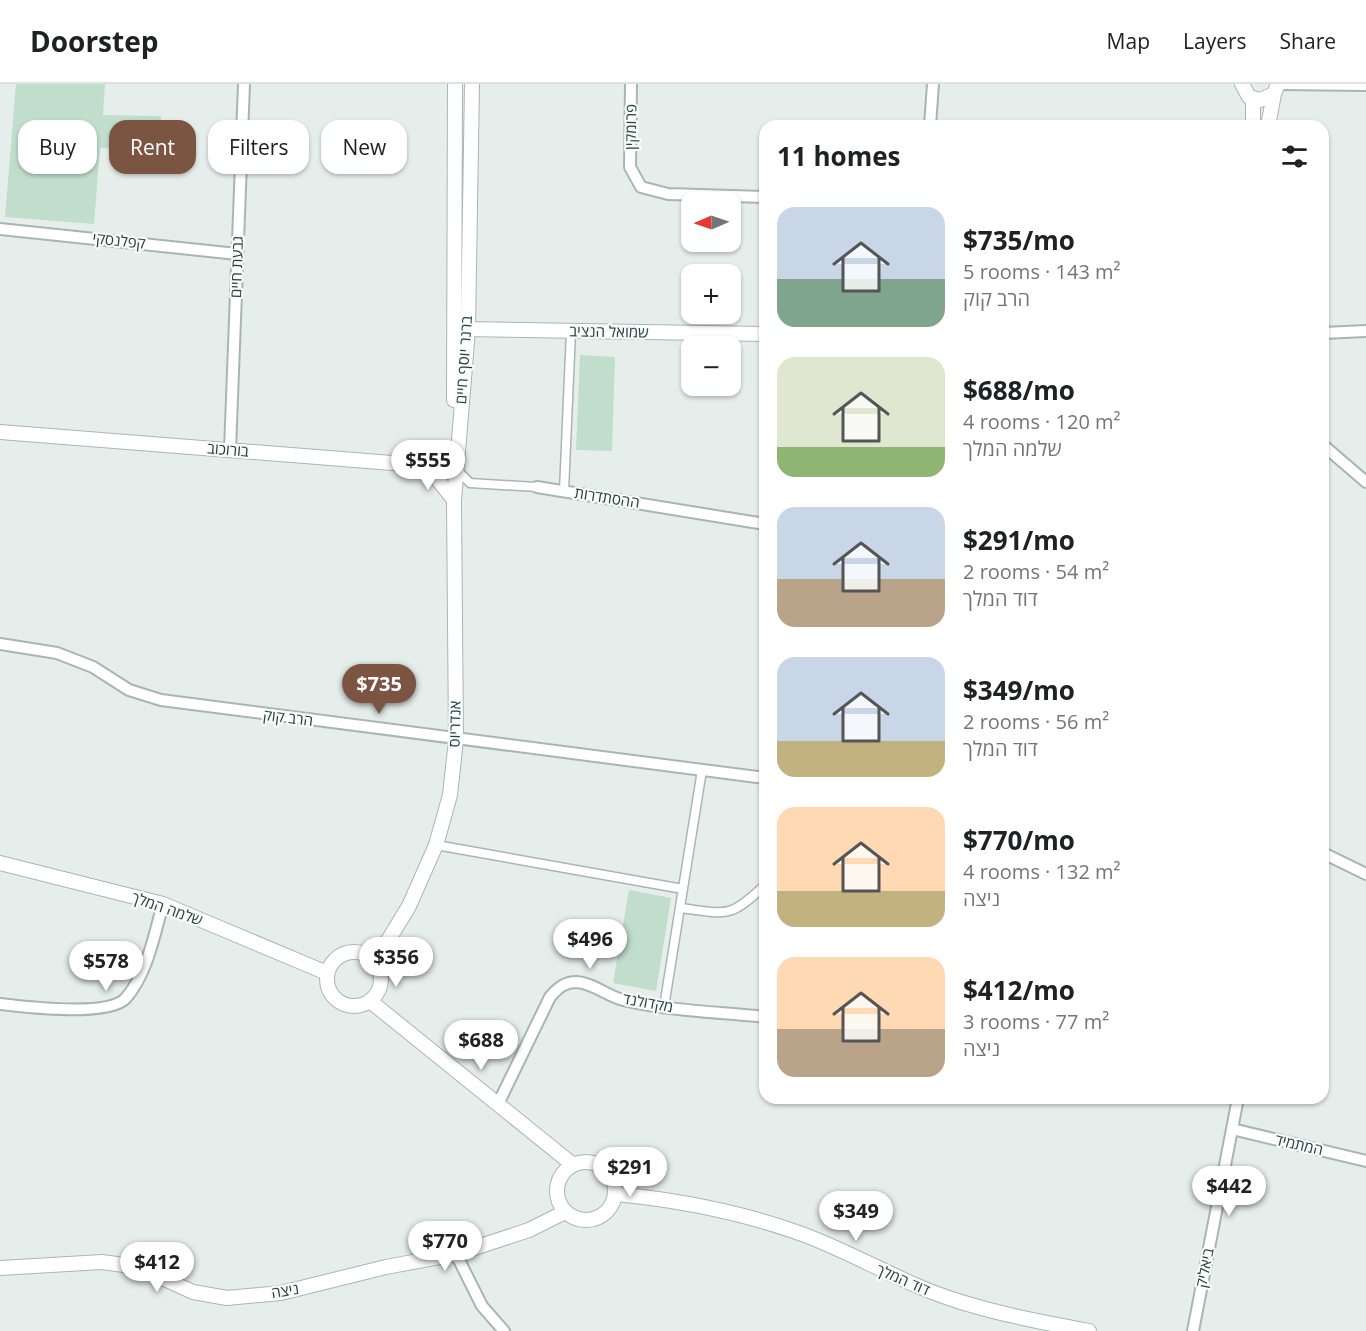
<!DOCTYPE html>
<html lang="en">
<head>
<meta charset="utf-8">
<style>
	:root { --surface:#fff; --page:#f2f2f2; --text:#202124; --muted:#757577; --line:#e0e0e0; --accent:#7c5542 }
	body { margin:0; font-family:"Open Sans","Noto Sans Hebrew",sans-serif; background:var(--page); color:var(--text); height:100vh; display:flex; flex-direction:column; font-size:22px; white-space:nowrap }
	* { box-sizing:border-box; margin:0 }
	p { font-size:20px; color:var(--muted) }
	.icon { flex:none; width:33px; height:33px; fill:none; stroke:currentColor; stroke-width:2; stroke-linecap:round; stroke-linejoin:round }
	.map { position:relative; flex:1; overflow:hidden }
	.side { position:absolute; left:759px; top:36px; width:570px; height:984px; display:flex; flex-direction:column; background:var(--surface); border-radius:18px; box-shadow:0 2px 4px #0004 }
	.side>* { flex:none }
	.top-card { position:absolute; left:18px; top:36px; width:570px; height:54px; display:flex; gap:12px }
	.needle { width:39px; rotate:268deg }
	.fabs { position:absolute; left:681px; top:108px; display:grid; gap:12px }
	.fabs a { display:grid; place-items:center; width:60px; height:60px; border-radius:12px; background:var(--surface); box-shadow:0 2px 4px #0004; font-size:30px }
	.price { position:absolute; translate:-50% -51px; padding:0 14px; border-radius:21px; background:#fff; color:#222; font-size:20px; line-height:39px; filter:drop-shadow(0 2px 3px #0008) }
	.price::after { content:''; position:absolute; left:50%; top:36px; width:18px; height:14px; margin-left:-9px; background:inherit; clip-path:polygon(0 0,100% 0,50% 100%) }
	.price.active { background:var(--accent); color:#fff }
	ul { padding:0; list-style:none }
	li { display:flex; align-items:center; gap:18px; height:150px; padding:0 18px }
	li span { display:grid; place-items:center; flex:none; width:168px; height:120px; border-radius:18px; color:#555 }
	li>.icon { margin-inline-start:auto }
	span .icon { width:72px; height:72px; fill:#fffc; stroke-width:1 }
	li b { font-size:26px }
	h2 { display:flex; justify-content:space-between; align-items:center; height:72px; padding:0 18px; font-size:26px }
	.chip { padding:0 21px; border-radius:18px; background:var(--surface); box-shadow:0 2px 4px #0004; font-size:21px; line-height:54px }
	.chip.active { background:var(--accent); color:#fff }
	header { display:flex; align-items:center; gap:36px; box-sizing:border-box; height:84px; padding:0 30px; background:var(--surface); border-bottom:2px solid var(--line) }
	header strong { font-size:28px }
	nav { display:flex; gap:33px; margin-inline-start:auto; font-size:21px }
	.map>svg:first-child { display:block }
	.green { fill:#c0decb }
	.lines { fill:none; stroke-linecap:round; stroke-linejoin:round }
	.pedestrian-casing { stroke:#a8b6b3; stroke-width:11 }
	.minor-casing { stroke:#a8b6b3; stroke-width:14 }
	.tertiary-casing { stroke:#a8b6b3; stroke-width:16 }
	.pedestrian { stroke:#fff; stroke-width:8 }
	.minor { stroke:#fff; stroke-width:10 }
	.tertiary { stroke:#fff; stroke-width:14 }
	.labels { text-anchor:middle; stroke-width:4.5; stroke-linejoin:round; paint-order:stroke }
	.street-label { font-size:15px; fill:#25403b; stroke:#f7fbf9 }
</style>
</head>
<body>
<header>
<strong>Doorstep</strong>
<nav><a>Map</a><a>Layers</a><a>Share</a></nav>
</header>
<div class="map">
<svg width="1366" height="1247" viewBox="0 0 1366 1247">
	<rect width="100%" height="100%" fill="#e6eeeb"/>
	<path class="green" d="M16,0H105L103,31L161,32L159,67L100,64L94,140L5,133Z
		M580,271L615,273L612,367L576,366Z
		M629,806L671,814L656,907L613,899Z"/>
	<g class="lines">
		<defs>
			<path id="pedestrian" d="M455,384L470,399L537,403
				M564,407L571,247
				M436,761L683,805
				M680,824C728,830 729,835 765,801
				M664,923L702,686"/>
			<path id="minor" d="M631,0L630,83L641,103L668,110L765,113
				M1278,0L1366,1
				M930,42L933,0
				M0,145L237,170
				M1323,249L1366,247
				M1323,361L1366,398
				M230,366L244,0
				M537,403L765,440
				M0,560L57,569L93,583L129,606L161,616L765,694
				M1323,769L1366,790
				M0,920C25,923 109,933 126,914C148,888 154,851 163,820
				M498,1020L550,913C558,904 564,898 577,898C593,899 607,912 623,916C670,927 718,928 765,933
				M1232,1045L1366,1077
				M456,1170L482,1222L504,1247
				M1193,1247L1238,1014"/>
			<path id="tertiary" d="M1242,0L1249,13L1260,16L1274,10L1278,0
				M1253,15V42
				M1268,42L1274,10
				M461,245L765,250
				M454,316L455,0
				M0,348L455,384
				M420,382L434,391L454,416
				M0,779L163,820L327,889
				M327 895a27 27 0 1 1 54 0a27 27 0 1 1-54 0Z
				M375,878L409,822L436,761L450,711L456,656L454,416L468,246L472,0
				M370,917L572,1080
				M557 1107a29 29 0 1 1 58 0a29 29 0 1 1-58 0Z
				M615,1110C679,1116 741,1128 802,1150C856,1170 905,1201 961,1218C1003,1231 1046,1239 1089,1247
				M0,1184L102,1178L138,1183L193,1208L227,1214L281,1209L386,1183L456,1170L529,1146L565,1128"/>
		</defs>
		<use href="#pedestrian" class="pedestrian-casing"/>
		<use href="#minor" class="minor-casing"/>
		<use href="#tertiary" class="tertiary-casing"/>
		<use href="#pedestrian" class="pedestrian"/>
		<use href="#minor" class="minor"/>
		<use href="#tertiary" class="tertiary"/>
	</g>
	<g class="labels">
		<g class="street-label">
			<text transform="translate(631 43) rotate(-89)" y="5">פרומקין</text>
			<text transform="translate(119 157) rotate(6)" y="5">קפלנסקי</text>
			<text transform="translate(237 183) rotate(-88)" y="5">גבעת חיים</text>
			<text transform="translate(609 248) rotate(1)" y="5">שמואל הנציב</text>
			<text transform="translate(464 276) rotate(-86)" y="5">ברנר יוסף חיים</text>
			<text transform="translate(228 366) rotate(5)" y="5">בורוכוב</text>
			<text transform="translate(607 414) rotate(9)" y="5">ההסתדרות</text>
			<text transform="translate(288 634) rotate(7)" y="5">הרב קוק</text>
			<text transform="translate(455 640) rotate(-89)" y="5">אנדריוס</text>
			<text transform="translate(167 825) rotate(19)" y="5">שלמה המלך</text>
			<text transform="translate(648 919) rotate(10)" y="5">מקדולנד</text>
			<text transform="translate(1299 1061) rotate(13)" y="5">המתמיד</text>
			<text transform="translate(1205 1184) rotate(-79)" y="5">ביאליק</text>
			<text transform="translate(903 1196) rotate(23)" y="5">דוד המלך</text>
			<text transform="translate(285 1207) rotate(-10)" y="5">ניצה</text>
		</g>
	</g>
</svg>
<div class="fabs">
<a><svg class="needle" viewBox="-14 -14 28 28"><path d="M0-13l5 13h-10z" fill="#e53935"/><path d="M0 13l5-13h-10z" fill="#757577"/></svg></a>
<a>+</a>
<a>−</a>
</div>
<b class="price" style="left:428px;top:407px">$555</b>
<b class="price active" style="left:379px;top:631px">$735</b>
<b class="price" style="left:590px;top:886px">$496</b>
<b class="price" style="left:396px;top:904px">$356</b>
<b class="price" style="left:106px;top:908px">$578</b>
<b class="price" style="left:481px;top:987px">$688</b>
<b class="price" style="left:630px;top:1114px">$291</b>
<b class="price" style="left:1229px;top:1133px">$442</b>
<b class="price" style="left:856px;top:1158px">$349</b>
<b class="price" style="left:445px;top:1188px">$770</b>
<b class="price" style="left:157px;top:1209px">$412</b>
<div class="top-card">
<a class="chip">Buy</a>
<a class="chip active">Rent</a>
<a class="chip">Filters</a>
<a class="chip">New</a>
</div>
<section class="side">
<h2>11 homes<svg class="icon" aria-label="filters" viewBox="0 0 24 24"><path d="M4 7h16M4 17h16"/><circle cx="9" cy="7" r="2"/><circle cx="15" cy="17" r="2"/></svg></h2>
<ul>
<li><span style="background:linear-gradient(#c9d6e8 60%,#7fa58c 0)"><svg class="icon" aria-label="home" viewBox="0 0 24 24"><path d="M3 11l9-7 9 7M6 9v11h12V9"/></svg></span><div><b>$735/mo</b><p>5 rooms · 143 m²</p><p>הרב קוק</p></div></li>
<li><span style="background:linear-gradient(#dfe7d0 75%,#8fb573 0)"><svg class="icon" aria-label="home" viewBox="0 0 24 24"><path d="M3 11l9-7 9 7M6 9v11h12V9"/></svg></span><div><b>$688/mo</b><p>4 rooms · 120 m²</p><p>שלמה המלך</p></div></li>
<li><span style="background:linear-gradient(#c9d6e8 60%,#b9a48a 0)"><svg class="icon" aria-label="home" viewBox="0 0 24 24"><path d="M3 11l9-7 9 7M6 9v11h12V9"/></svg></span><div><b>$291/mo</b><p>2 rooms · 54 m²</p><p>דוד המלך</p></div></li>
<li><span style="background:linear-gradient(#c9d6e8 70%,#c2b280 0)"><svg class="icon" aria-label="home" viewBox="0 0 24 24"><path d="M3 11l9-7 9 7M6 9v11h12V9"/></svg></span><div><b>$349/mo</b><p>2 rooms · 56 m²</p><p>דוד המלך</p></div></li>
<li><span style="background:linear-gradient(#ffd9b3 70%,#c2b280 0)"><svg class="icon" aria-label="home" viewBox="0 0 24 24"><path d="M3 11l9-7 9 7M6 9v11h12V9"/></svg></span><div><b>$770/mo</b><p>4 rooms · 132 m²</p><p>ניצה</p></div></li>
<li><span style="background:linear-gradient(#ffd9b3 60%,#b9a48a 0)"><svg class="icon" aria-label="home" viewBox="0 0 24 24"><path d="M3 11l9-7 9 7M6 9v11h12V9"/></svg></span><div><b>$412/mo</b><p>3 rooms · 77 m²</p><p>ניצה</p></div></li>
</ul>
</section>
</div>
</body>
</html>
